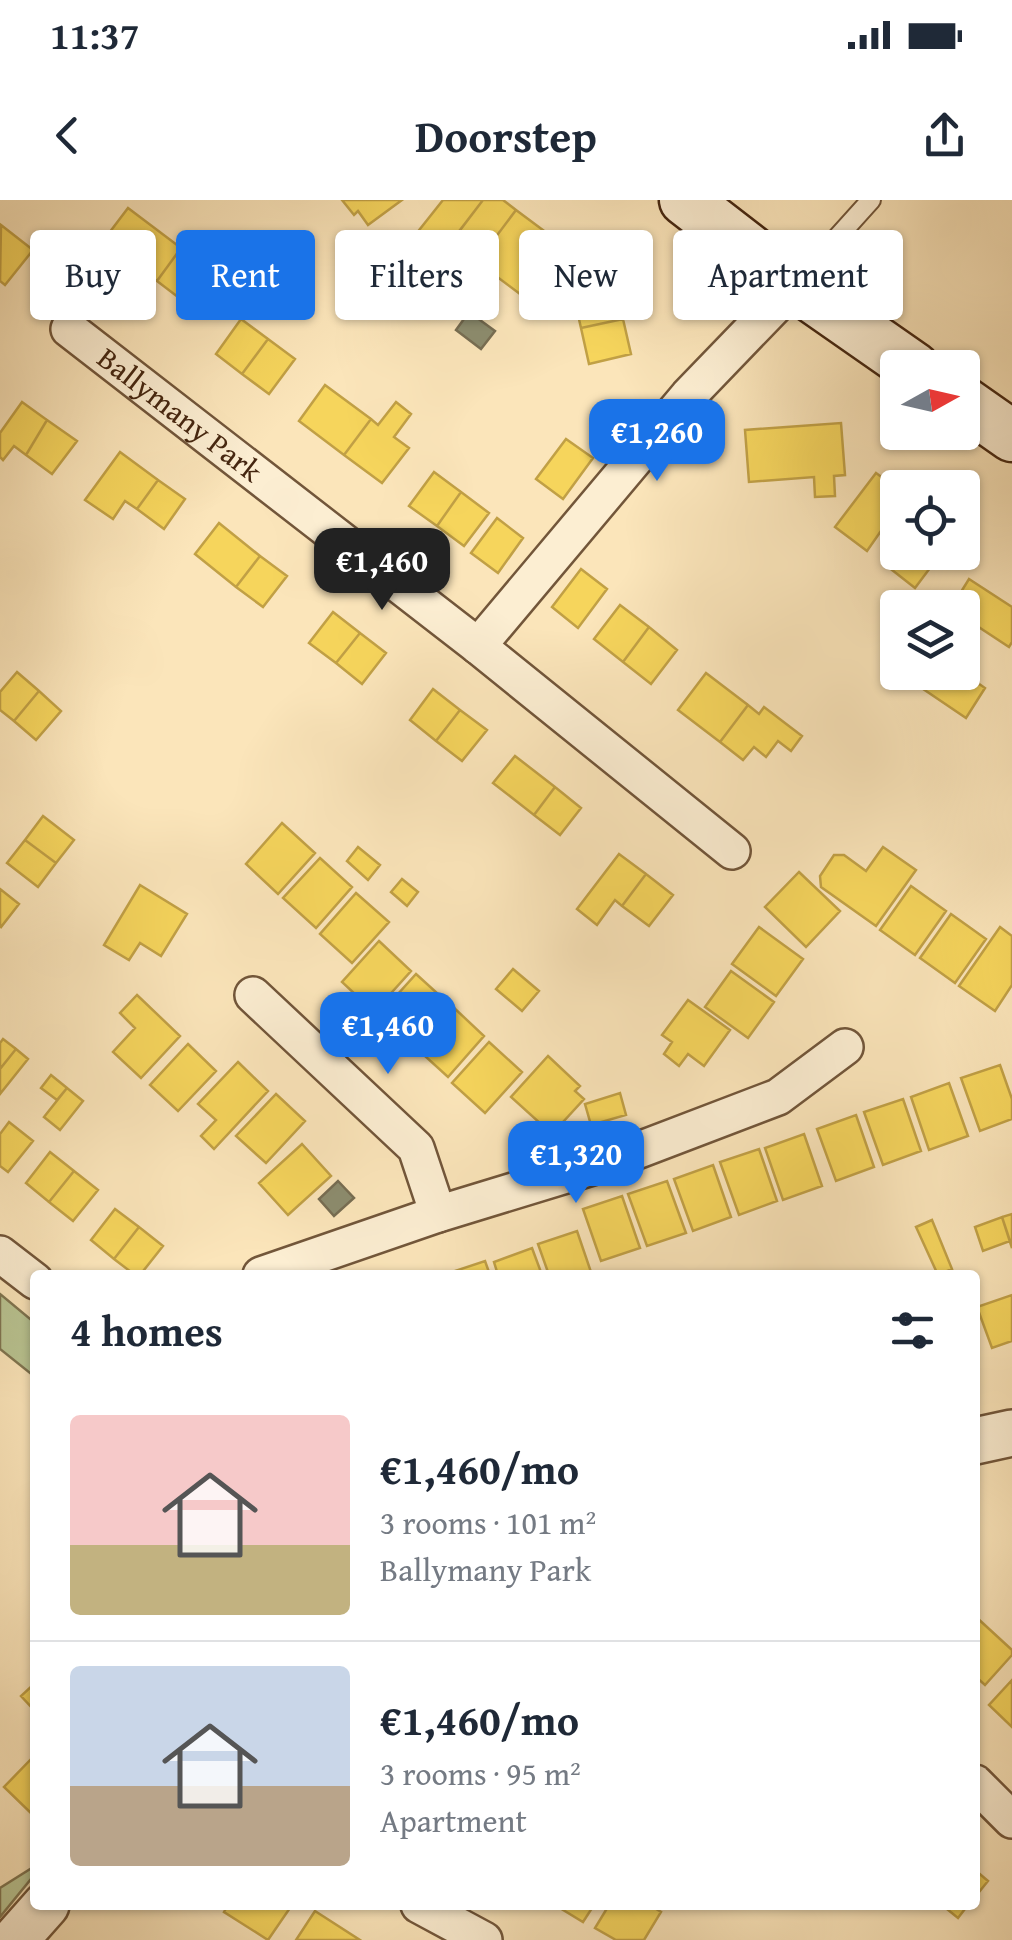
<!DOCTYPE html>
<html lang="en">
<head>
<meta charset="utf-8">
<style>
	:root { --surface:#fff; --page:#f2f2f3; --text:#1f2937; --muted:#747a83; --line:#e0e1e3; --accent:#1a73e8 }
	body { margin:0; font-family:"Gentium Book Plus",serif; background:var(--page); color:var(--text); height:100vh; display:flex; flex-direction:column; font-size:38px; white-space:nowrap }
	* { box-sizing:border-box; margin:0 }
	p { font-size:32px; color:var(--muted) }
	.icon { flex:none; width:55px; height:55px; fill:none; stroke:currentColor; stroke-width:2; stroke-linecap:round; stroke-linejoin:round }
	.map { position:relative; flex:1; overflow:hidden }
	.sheet { position:absolute; left:30px; top:1070px; width:950px; height:640px; display:flex; flex-direction:column; background:var(--surface); border-radius:10px; box-shadow:0 2px 8px #0004 }
	.sheet>* { flex:none }
	.top-card { position:absolute; left:30px; top:30px; width:952px; height:90px; display:flex; gap:20px }
	.needle { width:65px; rotate:82deg }
	.controls { position:absolute; left:880px; top:150px; display:grid; gap:20px }
	.controls a { display:grid; place-items:center; width:100px; height:100px; border-radius:10px; background:var(--surface); box-shadow:0 2px 8px #0004; font-size:50px }
	.price { position:absolute; translate:-50% -85px; padding:0 22px; border-radius:20px; background:var(--accent); color:#fff; font-size:32px; line-height:65px; filter:drop-shadow(0 2px 5px #0008) }
	.price::after { content:''; position:absolute; left:50%; top:60px; width:30px; height:22px; margin-left:-15px; background:inherit; clip-path:polygon(0 0,100% 0,50% 100%) }
	.price.selected { background:#222; color:#fff }
	ul { padding:0; list-style:none }
	li { display:flex; align-items:center; gap:30px; height:250px; padding:0 40px }
	li+li { border-top:2px solid var(--line) }
	li span { display:grid; place-items:center; flex:none; width:280px; height:200px; border-radius:10px; color:#555 }
	li>.icon { margin-inline-start:auto }
	span .icon { width:120px; height:120px; fill:#fffc; stroke-width:1 }
	li b { font-size:42px }
	h2 { display:flex; justify-content:space-between; align-items:center; height:120px; padding:0 40px; font-size:42px }
	.tag { padding:0 35px; border-radius:10px; background:var(--surface); box-shadow:0 2px 8px #0004; font-size:35px; line-height:90px }
	.tag.selected { background:var(--accent); color:#fff }
	.status { display:flex; justify-content:space-between; align-items:center; height:70px; padding:0 50px; background:var(--surface); direction:ltr }
	.status svg { height:28px; fill:currentColor }
	header { display:flex; justify-content:space-between; align-items:center; height:130px; padding:0 40px; background:var(--surface); font-size:45px; font-weight:800 }
	.map>svg:first-child { display:block }
	.green { fill:#bac694; stroke:#807652; stroke-width:2.5 }
	.homes { fill:#f6d55c; stroke:#c1a045; stroke-width:2.5 }
	.industry { fill:#8c8c6e; stroke:#776d52; stroke-width:2.5 }
	.lines { fill:none; stroke-linecap:round; stroke-linejoin:round }
	.service-casing { stroke:#72563a; stroke-width:22 }
	.minor-casing { stroke:#72563a; stroke-width:40 }
	.tertiary-casing { stroke:#72563a; stroke-width:50 }
	.secondary-casing { stroke:#452610; stroke-width:55 }
	.service { stroke:#fceed2; stroke-width:18 }
	.minor { stroke:#fceed2; stroke-width:35 }
	.tertiary { stroke:#fceed2; stroke-width:45 }
	.secondary { stroke:#fceed2; stroke-width:50 }
	.labels { text-anchor:middle; stroke-width:10; stroke-linejoin:round; paint-order:stroke }
	.street-label { font-size:30px; fill:#452610; stroke:#fceed2 }
</style>
</head>
<body>
<div class="status"><b>11:37</b><svg viewBox="0 0 49 12"><path d="M0 12V9h3v3zM5 12V6h3v6zM10 12V3h3v9zM15 12V0h3v12zM26 1h20v11H26zM47 4h2v5h-2z"/></svg></div>
<header><svg class="icon" aria-label="back" viewBox="0 0 24 24"><path d="M15 5l-7 7 7 7"/></svg>Doorstep<svg class="icon" aria-label="share" viewBox="0 0 24 24"><path d="M12 15V3M7 8l5-5 5 5M5 13v7h14v-7"/></svg></header>
<div class="map">
<svg width="1012" height="1740" viewBox="0 0 1012 1740">
	<rect width="100%" height="100%" fill="#fbe5ba"/>
	<filter id="stains"><feTurbulence type="fractalNoise" baseFrequency=".002" numOctaves="4"/><feColorMatrix values="0 0 0 0 .2 0 0 0 0 .09 0 0 0 0 .02 0 0 0 .5 -.17"/></filter>
	<radialGradient id="worn" r=".72"><stop offset=".6" stop-color="#630" stop-opacity="0"/><stop offset="1" stop-color="#630" stop-opacity=".3"/></radialGradient>
	<path class="green" d="M0,1094L35,1123V1177L0,1149Z
		M35,1666V1674L0,1717V1688Z"/>
	<path class="homes" d="M342,0H402L368,25L358,11L354,15Z
		M443,0H483L442,54L416,34Z
		M483,0H503L516,10L486,50L460,30Z
		M128,8L181,48L157,81L103,41Z
		M516,10L563,45L524,97L488,70L497,58L486,50Z
		M1,25L33,50L5,85L0,81Z
		M567,47L592,66L562,106L537,87Z
		M181,48L220,77L195,110L157,81Z
		M614,83L623,119L581,128L573,93Z
		M241,119L268,139L242,174L216,154Z
		M623,119L631,154L589,164L581,128Z
		M268,139L295,159L269,194L242,174Z
		M325,185L371,219L344,255L299,221Z
		M22,202L47,220L26,255L14,246L3,260L0,257V233Z
		M396,202L411,214L394,237L409,248L382,283L344,255L371,219L378,225Z
		M47,220L77,241L52,274L26,255Z
		M841,223L845,275L834,276L835,296L815,297L814,277L749,282L745,230Z
		M566,239L593,258L563,299L536,279Z
		M120,252L158,280L137,309L125,301L113,319L85,300Z
		M434,272L461,292L437,326L409,306Z
		M876,273L898,289V328L893,335L883,328L867,351L835,327Z
		M158,280L185,299L164,329L137,309Z
		M461,292L489,313L464,346L437,326Z
		M497,318L523,338L498,373L471,353Z
		M219,323L260,356L236,387L195,354Z
		M898,352H942L915,388L887,366Z
		M260,356L287,376L263,407L236,387Z
		M581,369L607,389L578,428L552,407Z
		M969,379L1012,407V442L1009,447L962,416V408H951Z
		M620,405L649,427L623,462L594,439Z
		M333,412L360,433L336,463L309,443Z
		M649,427L677,450L651,484L623,462Z
		M360,433L386,453L362,484L336,463Z
		M17,472L39,491L14,521L0,510V492Z
		M898,472H962L985,488L966,518Z
		M706,473L748,505L720,542L678,510Z
		M433,489L460,510L436,541L410,520Z
		M39,491L61,511L36,540L14,521Z
		M748,505L759,514L764,507L802,536L791,551L778,541L766,557L754,547L743,560L720,542Z
		M460,510L487,530L462,561L436,541Z
		M515,556L555,587L534,615L493,583Z
		M555,587L581,608L560,635L534,615Z
		M43,616L74,640L56,663L25,640Z
		M282,623L315,653L278,694L246,664Z
		M25,640L56,663L38,687L7,663Z
		M358,647L380,665L368,680L347,661Z
		M883,647L916,670L876,726L821,687L820,676L834,655H844L866,671Z
		M619,654L646,674L622,706L615,700L597,725L577,709Z
		M320,658L352,687L316,728L283,698Z
		M799,672L840,711L806,747L765,707Z
		M646,674L673,695L649,726L622,706Z
		M402,679L418,692L407,706L391,692Z
		M140,685L187,714L161,756L140,743L129,760L104,745Z
		M911,686L946,711L915,755L880,730Z
		M0,689L19,704L1,727L0,726Z
		M356,693L389,722L352,763L320,734Z
		M951,714L986,739L955,783L920,758Z
		M759,727L803,759L776,796L732,764Z
		M1000,727L1012,736V785L995,811L959,786Z
		M379,741L411,771L374,812L342,782Z
		M513,769L539,791L522,811L496,789Z
		M731,771L774,802L748,838L705,807Z
		M416,774L448,803L412,844L379,815Z
		M137,795L180,836L141,878L113,852L135,828L120,813Z
		M688,800L730,830L704,866L688,854L679,866L664,854L672,842L662,835Z
		M452,806L484,836L448,877L415,847Z
		M3,839L16,849L0,869V843Z
		M489,842L522,872L485,913L452,883Z
		M188,844L216,871L178,911L150,885Z
		M16,849L28,859L0,894V869Z
		M548,856L580,886L575,891L584,899L552,934L511,897Z
		M238,862L268,891L214,949L201,936L216,920L198,904Z
		M1000,865L1012,899V919L980,931L961,878Z
		M51,875L67,888L57,900L41,888Z
		M949,883L968,936L929,950L911,897Z
		M67,888L83,901L60,930L44,917Z
		M620,893L626,915L591,925L585,904Z
		M276,894L305,921L266,963L236,936Z
		M903,899L921,951L883,965L864,912Z
		M856,915L874,967L836,981L817,929Z
		M9,922L33,941L8,972L0,966V934Z
		M804,934L822,986L783,1000L765,948Z
		M302,944L331,976L288,1015L259,983Z
		M759,949L777,1001L739,1015L720,962Z
		M50,952L74,971L49,1002L26,983Z
		M713,965L731,1017L693,1031L674,979Z
		M74,971L98,990L73,1021L49,1002Z
		M667,981L686,1033L647,1046L628,994Z
		M622,996L640,1048L601,1061L583,1009Z
		M115,1009L139,1027L114,1059L91,1040Z
		M1012,1014V1048L1002,1017Z
		M1002,1017L1010,1041L983,1051L975,1027Z
		M932,1020L952,1069L938,1075L916,1027Z
		M139,1027L163,1046L140,1075H135L114,1059Z
		M577,1031L592,1075H549L538,1044Z
		M532,1048L542,1075H498L494,1062Z
		M485,1061L490,1075H447L446,1074Z
		M1012,1095V1141L992,1148L977,1107Z
		M975,1416L1012,1450V1455L985,1485L975,1476Z
		M1012,1480V1527L989,1505Z
		M35,1483V1511L21,1496Z
		M35,1555V1617L4,1587Z
		M975,1670L988,1681L975,1697Z
		M228,1705H292L268,1740L224,1712Z
		M555,1705H594L583,1722Z
		M609,1705H650L661,1712L644,1740H616L595,1728Z
		M942,1705H968L958,1718Z
		M315,1711L360,1740H296Z"/>
	<path class="industry" d="M469,112L495,131L481,149L456,130Z
		M338,981L354,998L334,1016L319,999Z"/>
	<g class="lines">
		<defs>
			<path id="service" d="M798,81L871,0"/>
			<g id="minor">
				<path id="s1" d="M69,129L478,446L732,651"/>
				<path d="M478,446L688,196L795,85"/>
				<path d="M253,795L416,948L438,1014"/>
				<path d="M0,1054L35,1081"/>
				<path d="M261,1075L438,1014L605,963L778,897L845,847"/>
				<path d="M975,1583L1012,1620"/>
				<path d="M419,1705L484,1740"/>
			</g>
			<path id="tertiary" d="M975,1241L1012,1233
				M15,1740L46,1705"/>
			<path id="secondary" d="M685,0L795,85L914,168
				M962,201L1012,236"/>
		</defs>
		<use href="#service" class="service-casing"/>
		<use href="#minor" class="minor-casing"/>
		<use href="#tertiary" class="tertiary-casing"/>
		<use href="#secondary" class="secondary-casing"/>
		<use href="#service" class="service"/>
		<use href="#minor" class="minor"/>
		<use href="#tertiary" class="tertiary"/>
		<use href="#secondary" class="secondary"/>
	</g>
	<g class="labels">
		<g class="street-label">
			<text dy="10" stroke="none"><textPath href="#s1" startOffset="140">Ballymany Park</textPath></text>
		</g>
	</g>
	<rect width="100%" height="100%" filter="url(#stains)"/>
	<rect width="100%" height="100%" fill="url(#worn)"/>
</svg>
<div class="controls">
<a><svg class="needle" viewBox="-14 -14 28 28"><path d="M0-13l5 13h-10z" fill="#e53935"/><path d="M0 13l5-13h-10z" fill="#747a83"/></svg></a>
<a><svg class="icon" aria-label="locate" viewBox="0 0 24 24"><circle cx="12" cy="12" r="6"/><path d="M12 2v4M12 18v4M2 12h4M18 12h4"/></svg></a>
<a><svg class="icon" aria-label="layers" viewBox="0 0 24 24"><path d="M12 4l9 5-9 5-9-5zM3 14l9 5 9-5"/></svg></a>
</div>
<b class="price" style="left:657px;top:284px">€1,260</b>
<b class="price selected" style="left:382px;top:413px">€1,460</b>
<b class="price" style="left:388px;top:877px">€1,460</b>
<b class="price" style="left:576px;top:1006px">€1,320</b>
<div class="top-card">
<a class="tag">Buy</a>
<a class="tag selected">Rent</a>
<a class="tag">Filters</a>
<a class="tag">New</a>
<a class="tag">Apartment</a>
</div>
<section class="sheet">
<h2>4 homes<svg class="icon" aria-label="filters" viewBox="0 0 24 24"><path d="M4 7h16M4 17h16"/><circle cx="9" cy="7" r="2"/><circle cx="15" cy="17" r="2"/></svg></h2>
<ul>
<li><span style="background:linear-gradient(#f6c9c9 65%,#c2b280 0)"><svg class="icon" aria-label="home" viewBox="0 0 24 24"><path d="M3 11l9-7 9 7M6 9v11h12V9"/></svg></span><div><b>€1,460/mo</b><p>3 rooms · 101 m²</p><p>Ballymany Park</p></div></li>
<li><span style="background:linear-gradient(#c9d6e8 60%,#b9a48a 0)"><svg class="icon" aria-label="home" viewBox="0 0 24 24"><path d="M3 11l9-7 9 7M6 9v11h12V9"/></svg></span><div><b>€1,460/mo</b><p>3 rooms · 95 m²</p><p>Apartment</p></div></li>
</ul>
</section>
</div>
</body>
</html>
